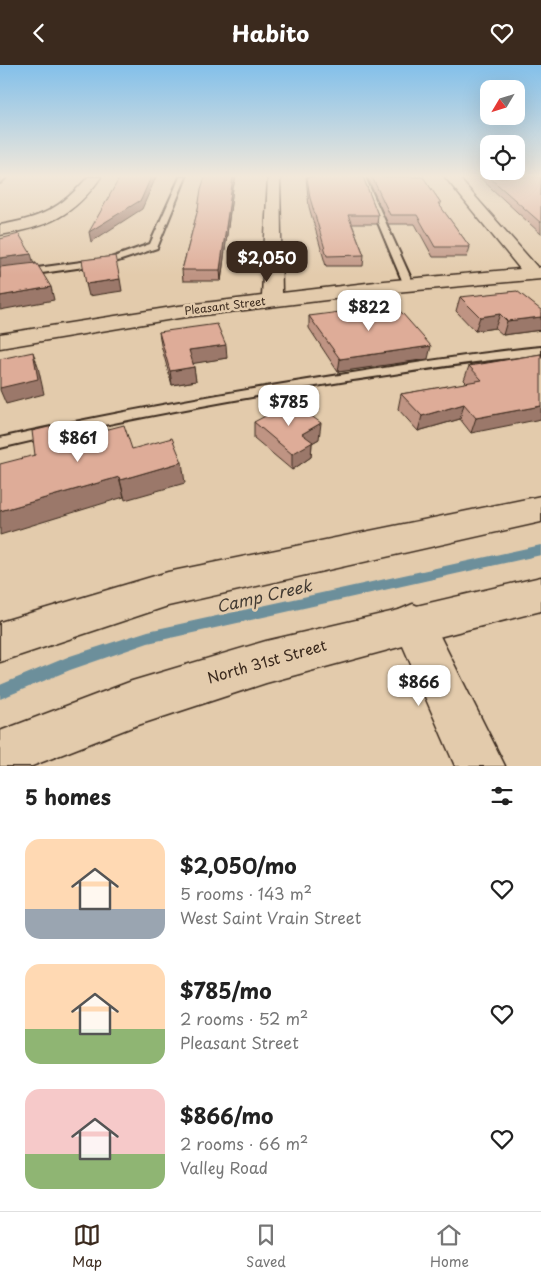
<!DOCTYPE html>
<html lang="en">
<head>
<meta charset="utf-8">
<style>
	:root { --surface:#fff; --page:#f2f2f2; --text:#222; --muted:#767676; --line:#e0e0e0; --accent:#3b2a1e }
	body { margin:0; font-family:"Playpen Sans",sans-serif; background:var(--page); color:var(--text); height:100vh; display:flex; flex-direction:column; font-size:19px; white-space:nowrap }
	* { box-sizing:border-box; margin:0 }
	p { font-size:16px; color:var(--muted) }
	.icon { flex:none; width:28px; height:28px; fill:none; stroke:currentColor; stroke-width:2; stroke-linecap:round; stroke-linejoin:round }
	.map { position:relative; height:701px; overflow:hidden }
	.sheet { display:flex; flex-direction:column; background:var(--surface); flex:1 }
	.sheet>* { flex:none }
	.needle { width:32px; rotate:232deg }
	.buttons { position:absolute; left:480px; top:15px; display:grid; gap:10px }
	.buttons a { display:grid; place-items:center; width:45px; height:45px; border-radius:10px; background:var(--surface); box-shadow:0 5px 20px #0002; font-size:25px }
	.price { position:absolute; translate:-50% -42px; padding:0 11px; border-radius:10px; background:#fff; color:#222; font-size:16px; line-height:32px; filter:drop-shadow(0 1px 2px #0008) }
	.price::after { content:''; position:absolute; left:50%; top:30px; width:15px; height:11px; margin-left:-8px; background:inherit; clip-path:polygon(0 0,100% 0,50% 100%) }
	.price.active { background:var(--accent); color:#fff }
	ul { padding:0; list-style:none }
	li { display:flex; align-items:center; gap:15px; height:125px; padding:0 25px }
	li span { display:grid; place-items:center; flex:none; width:140px; height:100px; border-radius:15px; color:#555 }
	li>.icon { margin-inline-start:auto }
	span .icon { width:60px; height:60px; fill:#fffc; stroke-width:1 }
	li b { font-size:21px }
	h2 { display:flex; justify-content:space-between; align-items:center; height:60px; padding:0 25px; font-size:21px }
	header { display:flex; justify-content:space-between; align-items:center; height:65px; padding:0 25px; background:var(--accent); color:#fff; font-size:22px; font-weight:700 }
	.tab-bar { display:flex; justify-content:space-around; align-items:center; height:70px; border-top:1px solid var(--line); background:var(--surface); font-size:14px; color:var(--muted) }
	.tab-bar a { display:grid; justify-items:center; gap:2px }
	.tab-bar .active { color:var(--accent) }
	.map>svg:first-child { display:block }
	.lines { fill:none; stroke-linecap:round; stroke-linejoin:round }
	.stream { fill:#6c8f9b; fill-rule:evenodd }
	.service-casing { stroke:#3b2a1e; stroke-width:4 }
	.minor-casing { stroke:#3b2a1e; stroke-width:3 }
	.primary-casing { stroke:#3b2a1e; stroke-width:3 }
	.service { fill:#e3cbac; fill-rule:evenodd }
	.minor { fill:#e3cbac; fill-rule:evenodd }
	.primary { fill:#e3cbac; fill-rule:evenodd }
	.wall { fill:#bf9483; stroke:#3b2a1e }
	.shaded-wall { fill:#9b786a; stroke:#3b2a1e }
	.building { fill:#deac98; stroke:#3b2a1e }
	.labels { text-anchor:middle; stroke-width:5; stroke-linejoin:round; paint-order:stroke }
	.far-street-label { font-size:11px; fill:#3b2a1e; stroke:#e3cbac }
	.near-street-label { font-size:15px; fill:#3b2a1e; stroke:#e3cbac }
	.near-water-label { font-size:16px; font-style:italic; fill:#433b33; stroke:#e3cbac }
</style>
</head>
<body>
<header><svg class="icon" aria-label="back" viewBox="0 0 24 24"><path d="M15 5l-7 7 7 7"/></svg>Habito<svg class="icon" aria-label="heart" viewBox="0 0 24 24"><path d="M12 20l-8-8c-3-5 5-10 8-4 3-6 11-1 8 4z"/></svg></header>
<div class="map">
<svg width="541" height="701" viewBox="0 0 541 701">
	<rect width="100%" height="100%" fill="#e3cbac"/>
	<filter id="ink" filterUnits="userSpaceOnUse"><feTurbulence type="fractalNoise" baseFrequency=".02" numOctaves="2"/><feDisplacementMap in="SourceGraphic" scale="10" xChannelSelector="R" yChannelSelector="G"/><feConvolveMatrix kernelMatrix="1 2 1 2 8 2 1 2 1" color-interpolation-filters="sRGB"/></filter>
	<g filter="url(#ink)">
		<g class="lines">
			<path class="stream" d="M541,480V490L148,578L70,605L0,634V620L70,591L148,566Z"/>
			<defs>
				<path id="service" d="M0,112H7L0,118Z
					M180,112H186L157,183L112,198L0,214V208L111,193L150,179Z
					M359,112H365L414,220L412,222L404,220Z
					M541,282V290C478,295 416,306 353,315C235,334 117,355 0,383V373C115,347 230,327 346,309C411,299 476,288 541,282Z"/>
				<path id="minor" d="M88,112H101C73,152 47,162 0,170V160C41,153 60,144 88,112Z
					M268,112H280L282,228L384,216L520,204L445,112H458L538,203L541,202V214L384,228L179,253L0,283V269L179,241L262,231Z
					M413,539L427,545L505,701H455L393,558L399,545Z"/>
				<path id="primary" d="M541,431V457L168,541L0,597V557L168,507Z
					M541,512V546L403,581L266,618L132,662L32,701H0V666L132,616L266,576Z"/>
			</defs>
			<use href="#service" class="service-casing"/>
			<use href="#minor" class="minor-casing"/>
			<use href="#primary" class="primary-casing"/>
			<use href="#service" class="service"/>
			<use href="#minor" class="minor"/>
			<use href="#primary" class="primary"/>
		</g>
		<path class="wall" d="M205,112H236L233,123L221,216H183L182,205L198,144Z
			M306,112H363L378,150L377,159H352L364,190L363,201H326L309,142Z
			M367,112H423L441,138L440,141L470,182L467,192H433L415,159H388Z
			M479,112H541V169Z
			M460,232L541,245V265L503,270L495,263L475,266L456,246Z
			M309,251L428,294L338,307L309,263Z
			M159,267L227,293L193,298L196,316L172,320L161,280Z
			M541,289L471,368L460,354L418,366L398,344L401,329L467,318L464,315L469,301Z
			M254,357L319,374L312,378L311,392L292,405L254,373Z"/>
		<path class="shaded-wall" d="M151,112H156L142,144L91,177L89,167Z
			M233,112H236L233,123L221,216L220,205Z
			M31,189L34,199L36,198L40,210L0,206V193Z
			M120,214L122,226L89,231L86,219Z
			M51,222L54,235L0,245V231Z
			M500,249L495,263L475,266L480,252Z
			M541,252V265L503,270L507,256Z
			M226,280L227,293L190,299L189,285Z
			M431,281L428,294L338,307L340,294Z
			M33,287L38,302L44,329L6,339L0,325V323Z
			M194,302L196,316L172,320L170,306Z
			M464,339L460,354L418,366L422,351Z
			M541,341V354L471,368L476,353Z
			M321,358L319,374L312,378L311,392L292,405V389L302,369Z
			M182,397L185,418L125,435L120,415Z
			M119,412L124,432L0,470V446Z"/>
		<path class="building" d="M120,112H151L141,135L89,167Z
			M205,112H233L220,205H182L198,144L201,124Z
			M307,112H363L378,150H348L364,190L327,191L310,133Z
			M372,112H423L441,138H438L470,182H435L417,150H390Z
			M489,112H541V158Z
			M19,169L31,189L0,193V174Z
			M115,191L120,214L86,219L82,195Z
			M36,198L34,199H37L51,222L0,231V202Z
			M517,226L541,245V252L507,256L500,249L480,252L460,232Z
			M395,240L431,281L340,294L309,251Z
			M217,259L226,280L189,285L194,302L170,306L159,267Z
			M33,287L38,314L0,323V294Z
			M541,289V341L476,353L464,339L422,351L401,329L482,315L469,301Z
			M292,337L321,358L302,369L313,377L292,389L254,357Z
			M70,357L74,373L124,360L132,384L172,373L182,397L120,415L119,412L0,446V399L35,390L32,366Z"/>
	</g>
	<linearGradient id="sky" x2="0" y2="1"><stop stop-color="#83c0ea"/><stop offset="0.53" stop-color="#f2e8da"/><stop offset="1" stop-color="#f2e8da" stop-opacity="0"/></linearGradient>
	<rect width="541" height="210" fill="url(#sky)"/>
	<g class="labels">
		<g class="far-street-label">
			<text transform="translate(225 241) rotate(-7)" y="4">Pleasant Street</text>
		</g>
		<g class="near-street-label">
			<text transform="translate(267 597) rotate(-16)" y="5">North 31st Street</text>
		</g>
		<g class="near-water-label">
			<text transform="translate(264 531) rotate(-13)" y="6">Camp Creek</text>
		</g>
	</g>
</svg>
<div class="buttons">
<a><svg class="needle" viewBox="-14 -14 28 28"><path d="M0-13l5 13h-10z" fill="#e53935"/><path d="M0 13l5-13h-10z" fill="#767676"/></svg></a>
<a><svg class="icon" aria-label="locate" viewBox="0 0 24 24"><circle cx="12" cy="12" r="6"/><path d="M12 2v4M12 18v4M2 12h4M18 12h4"/></svg></a>
</div>
<b class="price active" style="left:267px;top:218px">$2,050</b>
<b class="price" style="left:369px;top:267px">$822</b>
<b class="price" style="left:289px;top:362px">$785</b>
<b class="price" style="left:78px;top:398px">$861</b>
<b class="price" style="left:419px;top:642px">$866</b>
</div>
<section class="sheet">
<h2>5 homes<svg class="icon" aria-label="filters" viewBox="0 0 24 24"><path d="M4 7h16M4 17h16"/><circle cx="9" cy="7" r="2"/><circle cx="15" cy="17" r="2"/></svg></h2>
<ul>
<li><span style="background:linear-gradient(#ffd9b3 70%,#9aa5b1 0)"><svg class="icon" aria-label="home" viewBox="0 0 24 24"><path d="M3 11l9-7 9 7M6 9v11h12V9"/></svg></span><div><b>$2,050/mo</b><p>5 rooms · 143 m²</p><p>West Saint Vrain Street</p></div><svg class="icon" aria-label="heart" viewBox="0 0 24 24"><path d="M12 20l-8-8c-3-5 5-10 8-4 3-6 11-1 8 4z"/></svg></li>
<li><span style="background:linear-gradient(#ffd9b3 65%,#8fb573 0)"><svg class="icon" aria-label="home" viewBox="0 0 24 24"><path d="M3 11l9-7 9 7M6 9v11h12V9"/></svg></span><div><b>$785/mo</b><p>2 rooms · 52 m²</p><p>Pleasant Street</p></div><svg class="icon" aria-label="heart" viewBox="0 0 24 24"><path d="M12 20l-8-8c-3-5 5-10 8-4 3-6 11-1 8 4z"/></svg></li>
<li><span style="background:linear-gradient(#f6c9c9 65%,#8fb573 0)"><svg class="icon" aria-label="home" viewBox="0 0 24 24"><path d="M3 11l9-7 9 7M6 9v11h12V9"/></svg></span><div><b>$866/mo</b><p>2 rooms · 66 m²</p><p>Valley Road</p></div><svg class="icon" aria-label="heart" viewBox="0 0 24 24"><path d="M12 20l-8-8c-3-5 5-10 8-4 3-6 11-1 8 4z"/></svg></li>
</ul>
</section>
<nav class="tab-bar">
<a class="active"><svg class="icon" aria-label="map" viewBox="0 0 24 24"><path d="M3 6l6-2 6 2 6-2v14l-6 2-6-2-6 2zM9 4v14M15 6v14"/></svg>Map</a>
<a><svg class="icon" aria-label="saved" viewBox="0 0 24 24"><path d="M7 4h10v16l-5-4-5 4z"/></svg>Saved</a>
<a><svg class="icon" aria-label="home" viewBox="0 0 24 24"><path d="M3 11l9-7 9 7M6 9v11h12V9"/></svg>Home</a>
</nav>
</body>
</html>
